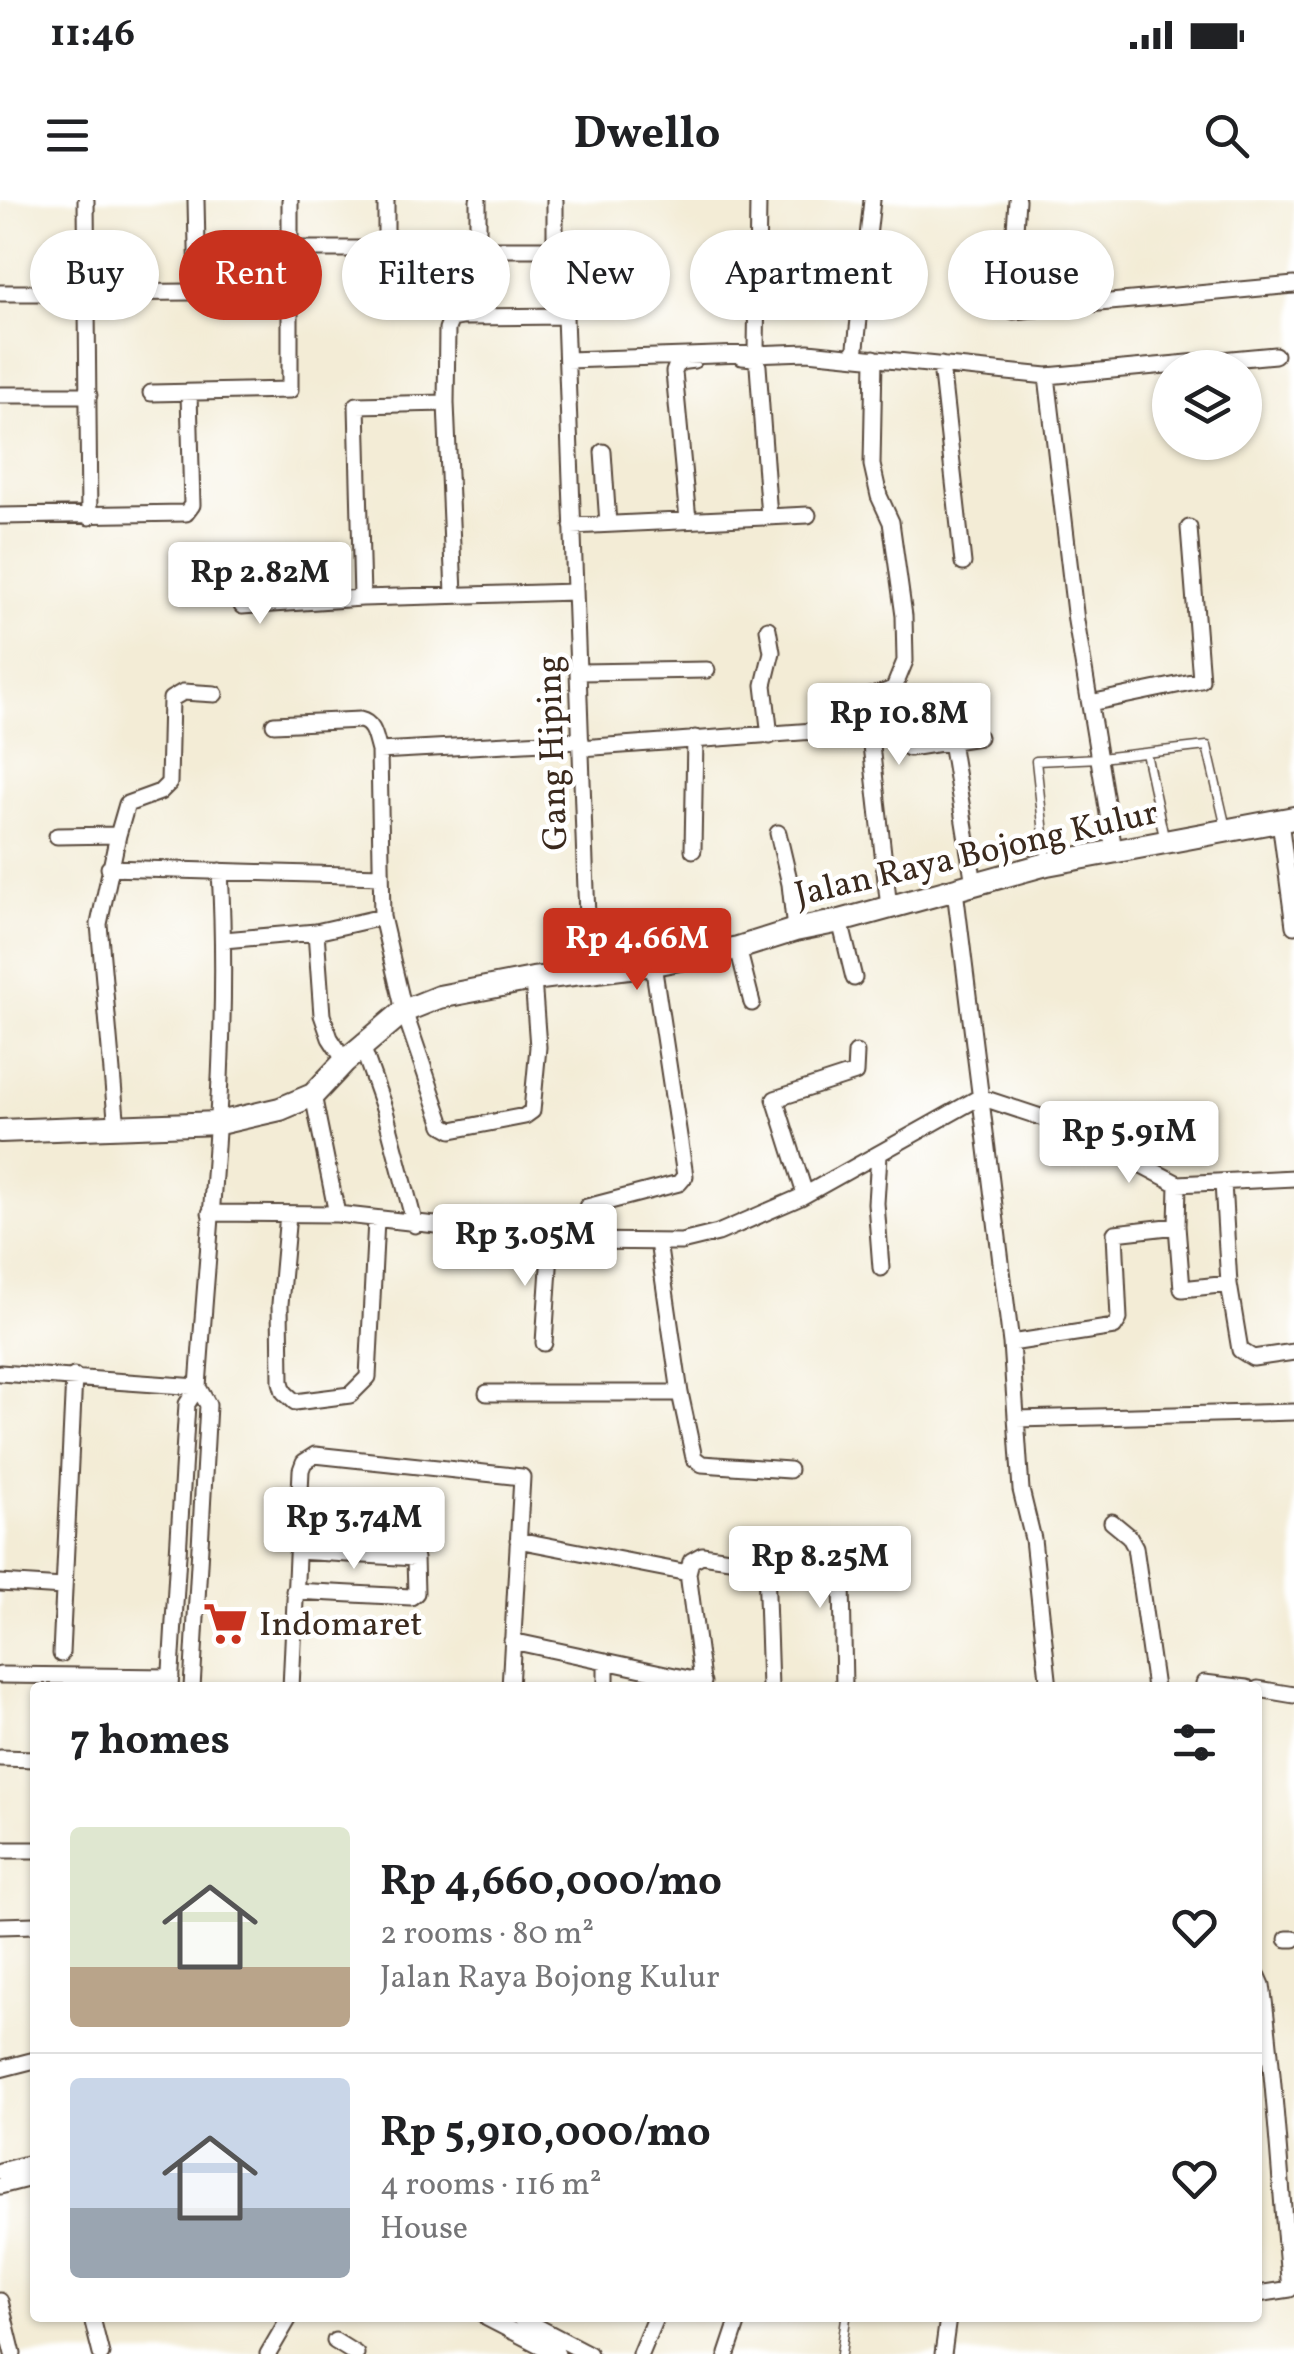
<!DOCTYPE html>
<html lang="en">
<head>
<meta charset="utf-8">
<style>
	:root { --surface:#fff; --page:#f2f2f2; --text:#202124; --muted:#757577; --line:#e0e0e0; --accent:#c8321e }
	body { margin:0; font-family:Vollkorn,serif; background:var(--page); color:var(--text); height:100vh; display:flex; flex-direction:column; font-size:38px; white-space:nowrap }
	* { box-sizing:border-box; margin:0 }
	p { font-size:32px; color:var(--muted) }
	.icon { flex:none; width:55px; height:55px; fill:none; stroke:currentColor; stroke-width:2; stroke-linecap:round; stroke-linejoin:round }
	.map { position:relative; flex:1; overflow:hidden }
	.side { position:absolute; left:30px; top:1482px; width:1232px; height:640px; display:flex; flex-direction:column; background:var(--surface); border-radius:10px; box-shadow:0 2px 8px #0004 }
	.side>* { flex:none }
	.banner { position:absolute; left:30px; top:30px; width:1235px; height:90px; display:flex; gap:20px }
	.controls { position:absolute; left:1152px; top:150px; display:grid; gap:20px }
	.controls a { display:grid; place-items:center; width:110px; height:110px; border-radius:50%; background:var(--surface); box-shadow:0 2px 8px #0004; font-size:50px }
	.price { position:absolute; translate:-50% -85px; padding:0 22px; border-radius:10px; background:#fff; color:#222; font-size:32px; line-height:65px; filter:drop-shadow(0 2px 5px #0008) }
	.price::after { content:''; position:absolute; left:50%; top:60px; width:30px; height:22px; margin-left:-15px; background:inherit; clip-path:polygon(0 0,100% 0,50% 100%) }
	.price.active { background:var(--accent); color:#fff }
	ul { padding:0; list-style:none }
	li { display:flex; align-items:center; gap:30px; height:250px; padding:0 40px }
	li+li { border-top:2px solid var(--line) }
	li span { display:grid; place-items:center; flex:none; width:280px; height:200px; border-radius:10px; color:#555 }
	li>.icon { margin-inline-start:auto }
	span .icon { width:120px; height:120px; fill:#fffc; stroke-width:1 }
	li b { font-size:42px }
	h2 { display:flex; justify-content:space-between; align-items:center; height:120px; padding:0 40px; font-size:42px }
	.tag { padding:0 35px; border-radius:45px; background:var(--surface); box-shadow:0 2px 8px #0004; font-size:35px; line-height:90px }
	.tag.active { background:var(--accent); color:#fff }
	.status { display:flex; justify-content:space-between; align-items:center; height:70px; padding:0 50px; background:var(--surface); direction:ltr }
	.status svg { height:28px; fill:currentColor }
	header { display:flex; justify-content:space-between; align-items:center; height:130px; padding:0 40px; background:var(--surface); font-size:45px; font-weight:700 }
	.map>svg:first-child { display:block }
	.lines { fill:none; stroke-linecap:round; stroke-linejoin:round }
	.service-casing { stroke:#57473a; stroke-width:11 }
	.minor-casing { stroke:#57473a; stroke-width:19 }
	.secondary-casing { stroke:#57473a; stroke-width:26 }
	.service { stroke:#fff; stroke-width:8 }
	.minor { stroke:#fff; stroke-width:15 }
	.secondary { stroke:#fff; stroke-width:22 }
	.labels { text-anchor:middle; stroke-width:9; stroke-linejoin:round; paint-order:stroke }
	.street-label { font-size:35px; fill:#3b2a1e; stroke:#fff }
	.poi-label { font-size:35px; fill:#3b2a1e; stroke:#fff; text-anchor:start }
</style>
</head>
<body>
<div class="status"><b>11:46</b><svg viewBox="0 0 49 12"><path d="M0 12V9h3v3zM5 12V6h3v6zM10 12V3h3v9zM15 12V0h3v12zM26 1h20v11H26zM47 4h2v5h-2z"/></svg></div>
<header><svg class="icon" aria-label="menu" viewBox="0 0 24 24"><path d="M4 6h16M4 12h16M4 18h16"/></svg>Dwello<svg class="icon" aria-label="search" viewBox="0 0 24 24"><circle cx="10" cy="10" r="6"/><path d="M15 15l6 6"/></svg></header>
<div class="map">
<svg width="1294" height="2154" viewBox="0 0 1294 2154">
	<rect width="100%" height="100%" fill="#fff"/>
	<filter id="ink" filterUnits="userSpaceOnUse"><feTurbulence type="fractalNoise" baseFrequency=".01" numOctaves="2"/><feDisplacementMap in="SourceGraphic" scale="20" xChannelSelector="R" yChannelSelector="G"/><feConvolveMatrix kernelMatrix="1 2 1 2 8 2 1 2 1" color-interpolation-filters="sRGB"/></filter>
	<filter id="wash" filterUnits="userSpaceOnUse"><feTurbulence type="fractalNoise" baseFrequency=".0048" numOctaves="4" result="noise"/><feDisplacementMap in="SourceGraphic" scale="40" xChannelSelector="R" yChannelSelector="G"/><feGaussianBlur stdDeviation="2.25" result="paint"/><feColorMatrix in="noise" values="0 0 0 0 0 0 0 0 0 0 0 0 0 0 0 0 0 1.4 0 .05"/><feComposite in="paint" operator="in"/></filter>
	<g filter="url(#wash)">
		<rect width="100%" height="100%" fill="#f3ecd6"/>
	</g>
	<g filter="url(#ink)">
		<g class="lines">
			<defs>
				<path id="service" d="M1146,553L1164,637
					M1047,661L1036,561L1100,558L1207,546L1226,628
					M841,2154L846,2118"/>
				<path id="minor" d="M86,0L89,317
					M196,0L198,92
					M386,0V50
					M555,0V49L565,116L589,772
					M1017,0L1010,103L1013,111L1294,85
					M291,49H555
					M478,50V0
					M0,93H65
					M87,93L290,91
					M756,152L758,0
					M855,156L872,0
					M742,157L754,158L758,166L769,317
					M567,160L808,152L1047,176L1275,155
					M941,165L963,363
					M1047,176L1076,421L1114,650
					M151,193L290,190V0
					M0,195H89
					M603,252L608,324
					M0,316L186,313L192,305L189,193
					M688,320L674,172L678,162L694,160
					M572,326L808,315
					M239,356L242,406L362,398L575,392
					M454,394L446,203L447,129L451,119L462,117L565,116
					M362,398L357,205L446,203
					M768,429L772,452L764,485L770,536
					M579,472L707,470
					M886,492L897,538L909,548L979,537
					M1090,503L1201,480L1189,328
					M274,524L360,520C374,523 375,538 379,551L382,717L404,811L443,925L452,930L525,916L532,911L538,847L533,779
					M870,536L889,708
					M951,541L974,684
					M581,548L828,530C839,486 865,505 894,488L905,461L904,416L891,322L879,296L872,265L874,158
					M379,551L581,540
					M1280,621L1294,726
					M778,633L790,684L795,730
					M57,636L118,635L127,604L160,592L169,583L171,499L183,492L215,494
					M693,650L695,538
					M109,668L381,676
					M955,690L1011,1143L1021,1290L1033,1339L1049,1488
					M840,721L854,778
					M224,740L316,732
					M738,748L752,803
					M362,846L385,911L415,1025
					M345,861L330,838L322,815L316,732L382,717
					M313,895L337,1014
					M117,929L99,724L118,635
					M879,955L876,1003L881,1068
					M1223,983L1229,1084L1240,1150L1253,1158L1294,1152
					M1178,984L1177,1026L1182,1089L1229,1084
					M805,994L775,899L855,873L856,853
					M210,1013L337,1014L580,1041L681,1042L718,1033L801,997L980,897L1068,926L1178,984L1294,978
					M288,1014L280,1104L281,1182L284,1192L295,1202L350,1195L368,1177L376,1020
					M580,1041L587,1007L679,983L685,976L653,764
					M658,1042L680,1193L694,1258L702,1264L789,1270
					M544,1143L551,1038
					M1011,1143L1114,1127L1119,1119L1115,1033L1177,1026
					M0,1173L198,1187
					M487,1193H680
					M1016,1219L1294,1212
					M1112,1322L1129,1336L1135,1347L1155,1488
					M518,1340L688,1373L703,1488
					M766,1365L770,1488
					M688,1373L691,1361L702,1355L839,1375L842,1382L844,1488
					M0,1383L63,1387
					M294,1391L411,1397L416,1393L415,1358L297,1351
					M512,1441L703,1482
					M61,1454L74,1176
					M0,1475L171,1477
					M1204,1483L1247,1488
					M170,1488L187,1204L198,1187C210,1013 230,845 220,671
					M192,1488L208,1205L198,1187
					M291,1488L301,1270L304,1262L315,1255L522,1277L510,1488
					M606,1488V1461
					M1258,1489L1294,1495
					M0,1558L35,1559
					M0,1650H35
					M0,1726L35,1725
					M1287,1739H1294
					M1258,1776L1262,1785C1276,1886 1280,1988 1290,2089L1258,2094
					M0,1869L35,1860
					M0,1971L35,1962
					M0,1986L35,1977
					M0,2101L13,2154
					M92,2118L101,2154
					M487,2118L557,2154
					M520,2118L589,2154
					M335,2141L356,2154
					M268,2154L289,2118
					M640,2154L655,2118
					M727,2154L739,2118
					M943,2154L948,2118"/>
				<path id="secondary" d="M0,931L219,923L280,909L313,895L345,861L404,811L439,797L533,779L653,764L738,748L795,730L840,721L1047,664L1294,618"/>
			</defs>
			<use href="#service" class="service-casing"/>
			<use href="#minor" class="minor-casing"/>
			<use href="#secondary" class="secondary-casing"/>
			<use href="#service" class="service"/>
			<use href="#minor" class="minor"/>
			<use href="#secondary" class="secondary"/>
		</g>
	</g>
	<defs>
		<symbol id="supermarket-bare" viewBox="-9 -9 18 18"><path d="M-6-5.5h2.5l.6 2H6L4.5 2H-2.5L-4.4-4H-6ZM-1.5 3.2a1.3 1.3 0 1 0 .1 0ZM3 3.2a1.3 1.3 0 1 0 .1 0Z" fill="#c8321e" stroke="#fff" stroke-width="2.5" paint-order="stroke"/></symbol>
	</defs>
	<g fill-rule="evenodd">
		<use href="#supermarket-bare" x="194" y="1392" width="63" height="63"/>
	</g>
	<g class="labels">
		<g class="street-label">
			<text transform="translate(551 553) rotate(-92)" y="12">Gang Hiping</text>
			<text transform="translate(976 652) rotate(-13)" y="12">Jalan Raya Bojong Kulur</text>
		</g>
		<g class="poi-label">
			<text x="259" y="1435">Indomaret</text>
		</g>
	</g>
</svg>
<div class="controls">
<a><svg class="icon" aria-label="layers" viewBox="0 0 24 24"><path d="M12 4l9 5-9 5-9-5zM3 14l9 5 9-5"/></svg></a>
</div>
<b class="price" style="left:260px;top:427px">Rp 2.82M</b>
<b class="price" style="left:899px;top:568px">Rp 10.8M</b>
<b class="price active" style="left:637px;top:793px">Rp 4.66M</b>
<b class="price" style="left:1129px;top:986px">Rp 5.91M</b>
<b class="price" style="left:525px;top:1089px">Rp 3.05M</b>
<b class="price" style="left:354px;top:1372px">Rp 3.74M</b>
<b class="price" style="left:820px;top:1411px">Rp 8.25M</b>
<div class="banner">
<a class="tag">Buy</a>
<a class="tag active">Rent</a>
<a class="tag">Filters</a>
<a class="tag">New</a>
<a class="tag">Apartment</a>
<a class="tag">House</a>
</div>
<section class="side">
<h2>7 homes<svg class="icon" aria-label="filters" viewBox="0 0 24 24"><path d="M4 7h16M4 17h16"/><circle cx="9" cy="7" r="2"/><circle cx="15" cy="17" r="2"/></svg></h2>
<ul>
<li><span style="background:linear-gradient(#dfe7d0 70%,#b9a48a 0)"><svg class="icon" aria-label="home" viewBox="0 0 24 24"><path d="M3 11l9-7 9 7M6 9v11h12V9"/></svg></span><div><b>Rp 4,660,000/mo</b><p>2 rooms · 80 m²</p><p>Jalan Raya Bojong Kulur</p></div><svg class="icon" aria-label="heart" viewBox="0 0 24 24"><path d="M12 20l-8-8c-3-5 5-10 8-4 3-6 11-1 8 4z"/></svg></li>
<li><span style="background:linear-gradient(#c9d6e8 65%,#9aa5b1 0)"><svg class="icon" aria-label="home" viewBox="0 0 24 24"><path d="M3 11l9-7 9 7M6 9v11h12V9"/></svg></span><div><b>Rp 5,910,000/mo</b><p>4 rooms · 116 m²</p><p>House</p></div><svg class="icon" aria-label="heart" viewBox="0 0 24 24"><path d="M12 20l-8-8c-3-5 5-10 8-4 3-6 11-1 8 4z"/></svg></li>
</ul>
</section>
</div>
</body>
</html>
